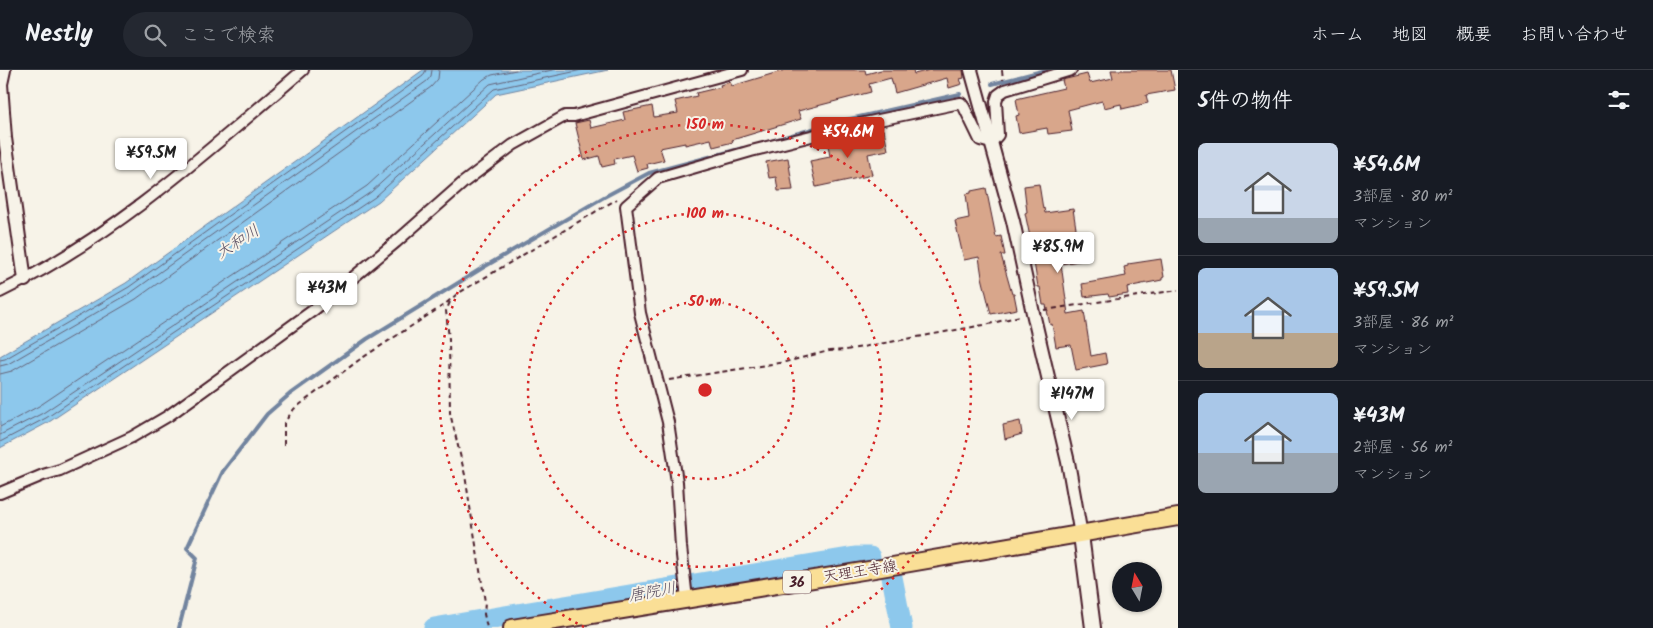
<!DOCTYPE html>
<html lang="ja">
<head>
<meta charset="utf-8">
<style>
	:root { --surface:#171b24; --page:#242831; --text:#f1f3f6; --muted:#9ea1a6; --line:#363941; --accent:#c8321e }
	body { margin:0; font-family:Kalam,"Klee One",sans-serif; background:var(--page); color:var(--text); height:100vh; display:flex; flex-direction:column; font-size:19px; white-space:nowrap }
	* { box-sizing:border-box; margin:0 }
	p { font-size:16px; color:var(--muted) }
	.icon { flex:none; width:28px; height:28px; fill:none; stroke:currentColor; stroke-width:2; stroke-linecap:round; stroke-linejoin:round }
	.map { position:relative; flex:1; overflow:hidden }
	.side { display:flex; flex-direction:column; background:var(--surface); width:475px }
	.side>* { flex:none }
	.needle { width:32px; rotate:350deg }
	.fabs { position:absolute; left:1112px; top:492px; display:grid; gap:10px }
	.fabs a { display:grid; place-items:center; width:50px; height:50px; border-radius:50%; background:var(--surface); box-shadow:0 1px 4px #0004; font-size:25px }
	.price { position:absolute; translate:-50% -42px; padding:0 11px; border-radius:5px; background:#fff; color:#222; font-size:16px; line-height:32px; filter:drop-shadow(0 1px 2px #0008) }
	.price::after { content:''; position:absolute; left:50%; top:30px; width:15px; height:11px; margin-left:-8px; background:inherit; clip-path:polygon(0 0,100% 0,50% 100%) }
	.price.selected { background:var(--accent); color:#fff }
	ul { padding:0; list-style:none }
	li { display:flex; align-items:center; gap:15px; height:125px; padding:0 20px }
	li+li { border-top:1px solid var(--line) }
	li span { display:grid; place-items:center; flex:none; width:140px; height:100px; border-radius:8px; color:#555 }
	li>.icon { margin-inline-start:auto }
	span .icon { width:60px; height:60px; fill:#fffc; stroke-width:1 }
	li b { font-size:21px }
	h2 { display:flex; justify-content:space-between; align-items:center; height:60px; padding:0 20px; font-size:21px }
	header { display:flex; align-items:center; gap:30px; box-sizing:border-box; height:70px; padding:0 25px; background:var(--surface); border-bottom:1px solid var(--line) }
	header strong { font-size:24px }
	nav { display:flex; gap:28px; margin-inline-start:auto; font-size:18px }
	.search { width:350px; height:45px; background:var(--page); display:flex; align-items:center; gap:12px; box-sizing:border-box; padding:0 18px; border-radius:28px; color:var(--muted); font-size:19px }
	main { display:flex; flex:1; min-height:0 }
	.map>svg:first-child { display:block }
	.water { fill:#8dc8ec; stroke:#72849f }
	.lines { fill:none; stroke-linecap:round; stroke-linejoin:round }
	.shore { stroke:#656378; stroke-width:1 }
	.stream { stroke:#72849f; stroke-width:4 }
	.river { stroke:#8dc8ec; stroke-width:21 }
	.building { fill:#d8a68b; stroke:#4a1f2b }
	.minor-casing { stroke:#4a1f2b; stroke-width:14 }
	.tertiary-casing { stroke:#4a1f2b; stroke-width:16 }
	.secondary-casing { stroke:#4a1f2b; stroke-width:18 }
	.primary-casing { stroke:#4a1f2b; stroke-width:20 }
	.path { stroke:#4a1f2b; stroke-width:2; stroke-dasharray:5 4; stroke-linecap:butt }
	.minor { stroke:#f7f3e8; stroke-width:10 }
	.tertiary { stroke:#f7f3e8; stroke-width:12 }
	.secondary { stroke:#f7f3e8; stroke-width:14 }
	.primary { stroke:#fadf96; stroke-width:16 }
	.ring { fill:none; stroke:#d62828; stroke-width:2.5; stroke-dasharray:2.5 5 }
	.labels { text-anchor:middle; stroke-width:4; stroke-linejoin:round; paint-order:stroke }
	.shield { fill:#f7f3e8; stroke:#7e5f64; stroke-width:1 }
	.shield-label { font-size:14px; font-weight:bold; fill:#4a1f2b }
	.street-label { font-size:15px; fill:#4a1f2b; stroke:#f7f3e8 }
	.water-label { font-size:16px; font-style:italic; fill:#5e5265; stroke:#f7f3e8 }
	.centre { fill:#d62828; stroke:#f7f3e8; stroke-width:2.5 }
	.ring-label { font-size:15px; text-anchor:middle; font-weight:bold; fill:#d62828; stroke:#f7f3e8; stroke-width:4; stroke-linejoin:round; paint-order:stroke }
</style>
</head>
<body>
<header>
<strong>Nestly</strong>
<div class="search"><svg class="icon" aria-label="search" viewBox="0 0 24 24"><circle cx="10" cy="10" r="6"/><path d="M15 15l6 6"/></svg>ここで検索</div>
<nav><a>ホーム</a><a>地図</a><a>概要</a><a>お問い合わせ</a></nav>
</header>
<main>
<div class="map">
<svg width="1178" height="558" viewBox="0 0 1178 558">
	<rect width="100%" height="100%" fill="#f7f3e8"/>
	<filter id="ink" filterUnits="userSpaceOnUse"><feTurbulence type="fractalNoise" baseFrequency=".02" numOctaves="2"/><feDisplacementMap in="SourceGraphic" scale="10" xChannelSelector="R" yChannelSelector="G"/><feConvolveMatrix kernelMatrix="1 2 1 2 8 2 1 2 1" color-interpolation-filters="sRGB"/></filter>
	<g filter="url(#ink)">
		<path class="water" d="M423,0H608L496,24L379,131L49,352L0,378V286L126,213Z"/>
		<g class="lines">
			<path class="shore" d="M0,290L5,289L129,217L423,6L426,0
				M0,296L8,294L132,222L427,11L431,6L432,0
				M0,304L12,301L136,229L431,17L438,9L439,0
				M0,357L39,336L367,116L484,9L492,5L516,0
				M0,365L43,343L371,122L490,14L552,0
				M0,372L46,348L375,127L494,19L582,0"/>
			<path class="stream" d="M992,14L1046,0
				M764,73L837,52L960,24
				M179,558L197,488L187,478L223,401L267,344L290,324L367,269L484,197L604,127L649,103L743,78"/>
			<path class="river" d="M892,507L902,558
				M434,558L855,487H870"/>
		</g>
		<path class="building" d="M785,0H865L866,4L881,0H913L914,4L930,0H963L964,8L960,9L962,14L949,18L947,8L895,23L891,8L869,14L871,22L798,41L801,49L732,70L733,72L713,77L711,69L685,75V73L660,78L664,90L647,94L648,98L637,101L632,85L614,89L615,94L602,97L599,86L584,90L575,53L589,50L591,58L625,50L623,42L652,36L654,47L678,43L675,31L697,26L696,23L721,17L720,15L730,12L732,16Z
			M1111,0H1171L1175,20L1146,25L1148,33L1122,39L1121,34L1104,38L1102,31L1068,40L1072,61L1048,64L1047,58L1019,63L1016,46L1019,45L1016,29L1064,18L1062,10L1087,4L1090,13L1113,8Z
			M884,60L888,80L868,84L872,105L816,117L810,91L830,87L828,74L871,65V63Z
			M788,88L793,120L778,121L776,107L769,108L766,92Z
			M1039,114L1043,139L1044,138L1045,143L1073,139L1079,178L1081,177L1084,190L1061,194L1068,244L1084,241L1091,286L1105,283L1107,294L1076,300L1071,275L1056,277L1052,254L1050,255L1046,235H1043L1040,217H1038L1033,186H1034L1025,143L1027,142L1024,116Z
			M986,118L996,167L1001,166L1005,185H1001L1012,224H1014L1017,239L991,244L982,207L979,187L964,190L955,151L969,148L966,124L971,123V121Z
			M1161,189L1164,207L1162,208V210L1127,217L1128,224L1109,227L1108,224L1084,227L1082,214L1126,206L1124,197L1128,196V194Z
			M1078,312L1081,329L1069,330L1067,314Z
			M1020,351L1022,364L1005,369L1003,355Z"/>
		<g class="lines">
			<defs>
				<path id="minor" d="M0,222C114,167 208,81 303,0
					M0,423L43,405L60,400L132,367L168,346L315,239L396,172L464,112L513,75L565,46H574L742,0
					M687,529L681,477L677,412L668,352L640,243L626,136L658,108L751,81L860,54L955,34L961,33L964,37L980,70L991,73L998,65L996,31L998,25L1005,20L1071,0"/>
				<path id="tertiary" d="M4,0L1,14L5,68L25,210
					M971,0L1013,151L1033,243L1068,392L1081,465"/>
				<path id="secondary" d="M1081,465L1093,558"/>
				<path id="primary" d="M512,558L875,499L1178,447"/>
			</defs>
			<use href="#minor" class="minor-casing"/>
			<use href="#tertiary" class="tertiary-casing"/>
			<use href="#secondary" class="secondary-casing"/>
			<use href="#primary" class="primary-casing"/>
			<path class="path" d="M1002,0L1003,10
				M450,232L446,241L449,269L450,343L465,405L485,532L484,544L487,558
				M1044,240L1178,220
				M669,310L785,292L829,281L846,280L989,254L1020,246
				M284,375V353L294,339L359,290L444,235L457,224L617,129"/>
			<use href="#minor" class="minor"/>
			<use href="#tertiary" class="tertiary"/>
			<use href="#secondary" class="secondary"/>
			<use href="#primary" class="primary"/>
		</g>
	</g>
	<g class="ring">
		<circle cx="705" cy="320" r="89"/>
		<circle cx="705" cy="320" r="177"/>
		<path d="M584 557A266 266 0 1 1 826 557"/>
	</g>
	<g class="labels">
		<rect class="shield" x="783" y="500.5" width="28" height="23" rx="4"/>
		<g class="shield-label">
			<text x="797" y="517">36</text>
		</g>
		<g class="street-label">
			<text transform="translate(860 501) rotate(-9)" y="5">天理王寺線</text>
		</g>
		<g class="water-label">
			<text transform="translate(237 171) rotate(-33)" y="6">大和川</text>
			<text transform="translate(652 521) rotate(-10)" y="6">唐院川</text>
		</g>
	</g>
	<circle cx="705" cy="320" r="8" class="centre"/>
	<g class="ring-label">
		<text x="705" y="59">150 m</text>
		<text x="705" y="148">100 m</text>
		<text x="705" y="236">50 m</text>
	</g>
</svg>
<div class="fabs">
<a><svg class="needle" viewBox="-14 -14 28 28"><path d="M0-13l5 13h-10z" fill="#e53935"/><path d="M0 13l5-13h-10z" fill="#9ea1a6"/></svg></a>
</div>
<b class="price selected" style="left:848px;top:89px">¥54.6M</b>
<b class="price" style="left:151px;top:110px">¥59.5M</b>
<b class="price" style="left:1058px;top:204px">¥85.9M</b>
<b class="price" style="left:327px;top:245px">¥43M</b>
<b class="price" style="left:1072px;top:351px">¥147M</b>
</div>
<section class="side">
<h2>5件の物件<svg class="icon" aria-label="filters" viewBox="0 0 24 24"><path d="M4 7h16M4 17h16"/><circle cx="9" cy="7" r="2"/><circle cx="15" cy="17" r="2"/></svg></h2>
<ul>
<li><span style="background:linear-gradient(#c9d6e8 75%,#9aa5b1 0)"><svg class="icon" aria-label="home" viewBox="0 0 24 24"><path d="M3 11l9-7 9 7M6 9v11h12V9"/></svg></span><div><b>¥54.6M</b><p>3部屋 · 80 m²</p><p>マンション</p></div></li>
<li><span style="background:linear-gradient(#a9c7e8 65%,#b9a48a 0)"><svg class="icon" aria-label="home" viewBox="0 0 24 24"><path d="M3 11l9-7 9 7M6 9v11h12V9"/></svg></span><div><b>¥59.5M</b><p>3部屋 · 86 m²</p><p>マンション</p></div></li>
<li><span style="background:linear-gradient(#a9c7e8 60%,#9aa5b1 0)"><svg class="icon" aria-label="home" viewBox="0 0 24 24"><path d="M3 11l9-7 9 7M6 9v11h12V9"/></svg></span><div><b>¥43M</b><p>2部屋 · 56 m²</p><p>マンション</p></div></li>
</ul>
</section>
</main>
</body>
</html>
